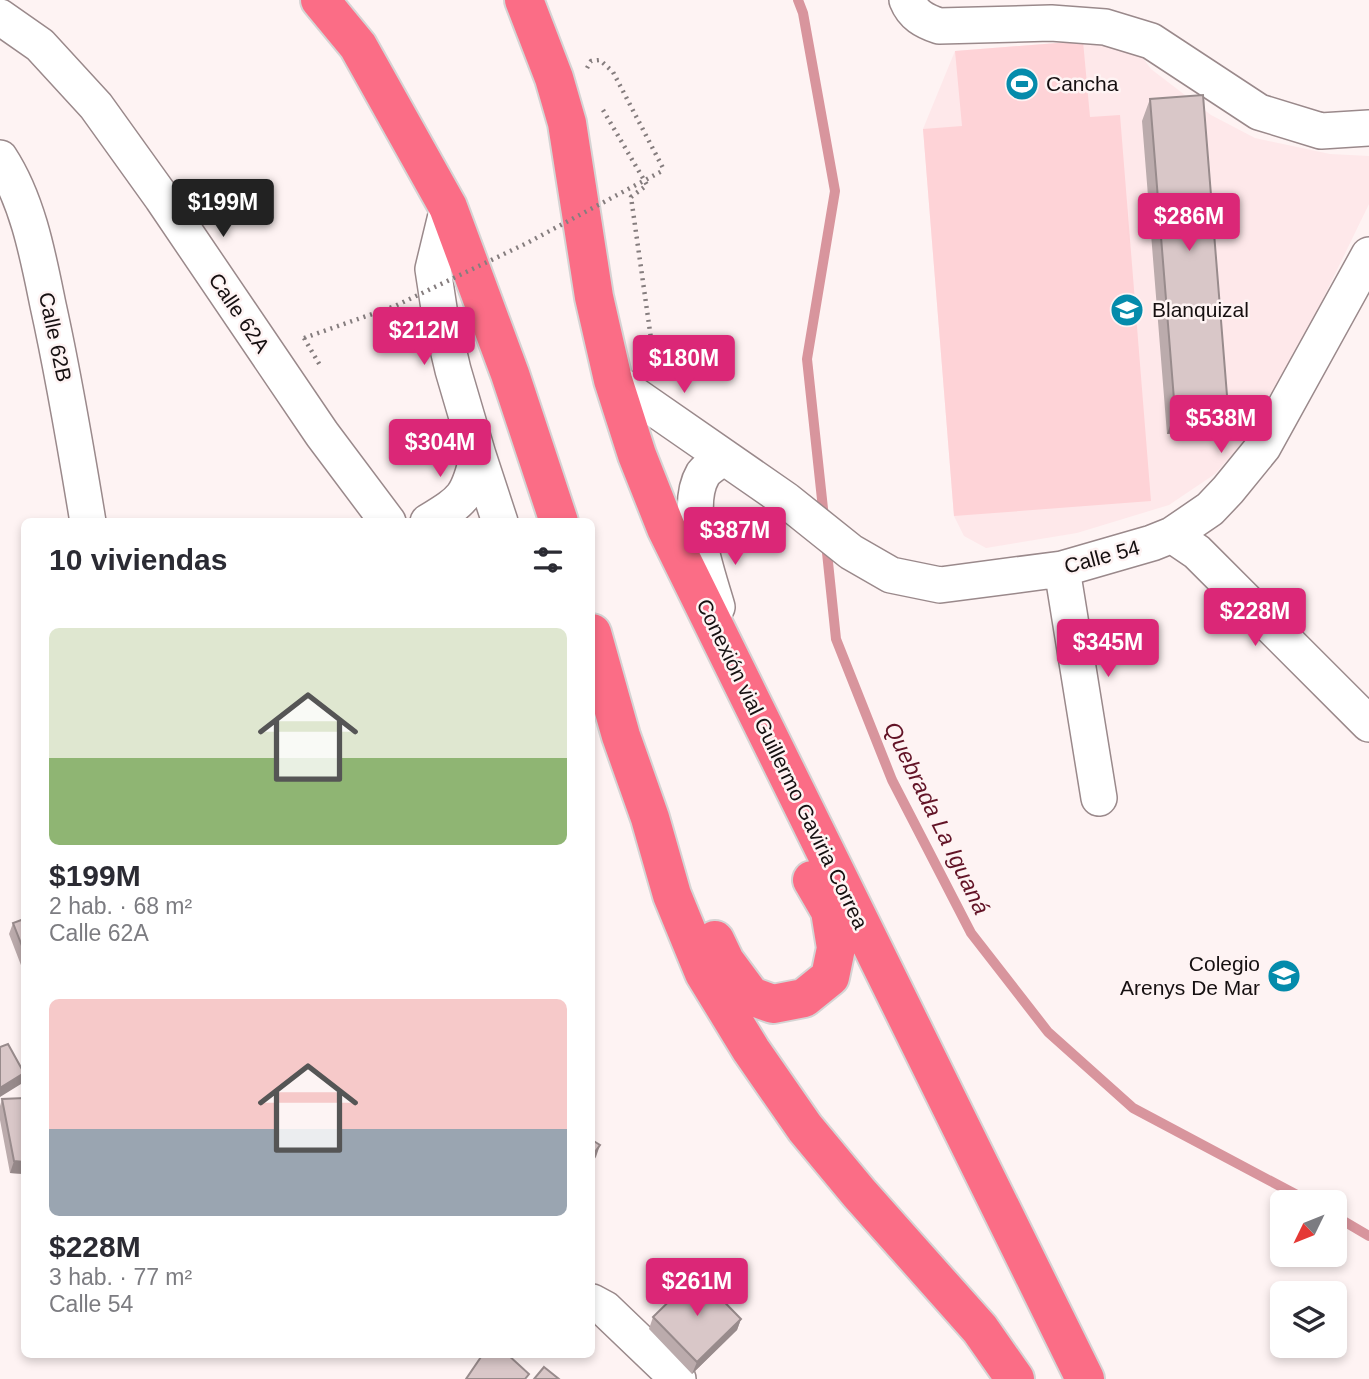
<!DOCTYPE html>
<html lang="es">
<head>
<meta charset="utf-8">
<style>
	:root { --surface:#fff; --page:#f7f7f7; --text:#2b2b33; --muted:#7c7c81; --accent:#db2777 }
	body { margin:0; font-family:Arial,sans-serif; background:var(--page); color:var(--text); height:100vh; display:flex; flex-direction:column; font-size:26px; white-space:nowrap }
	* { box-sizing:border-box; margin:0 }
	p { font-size:23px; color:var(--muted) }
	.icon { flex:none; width:38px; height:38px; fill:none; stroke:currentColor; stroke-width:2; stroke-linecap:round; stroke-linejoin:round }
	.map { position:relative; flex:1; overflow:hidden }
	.side { position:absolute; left:21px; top:518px; width:574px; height:840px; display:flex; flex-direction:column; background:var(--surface); border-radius:10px; box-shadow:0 4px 10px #0003 }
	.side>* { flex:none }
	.needle { width:46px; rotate:227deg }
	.fabs { position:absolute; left:1270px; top:1190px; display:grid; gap:14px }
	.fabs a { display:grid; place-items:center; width:77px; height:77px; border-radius:10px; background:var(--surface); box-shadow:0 4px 10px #0003; font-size:35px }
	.price { position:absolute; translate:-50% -60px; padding:0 16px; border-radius:7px; background:var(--accent); color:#fff; font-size:23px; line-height:46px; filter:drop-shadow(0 2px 4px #0008) }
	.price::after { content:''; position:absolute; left:50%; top:42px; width:21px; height:16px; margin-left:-10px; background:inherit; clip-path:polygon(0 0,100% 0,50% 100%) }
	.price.on { background:#222; color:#fff }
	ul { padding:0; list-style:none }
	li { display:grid; align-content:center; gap:14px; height:371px; padding:0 28px }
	li span { display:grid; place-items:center; height:217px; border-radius:10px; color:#555 }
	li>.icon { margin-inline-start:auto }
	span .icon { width:126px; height:126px; fill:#fffc; stroke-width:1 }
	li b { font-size:30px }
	h2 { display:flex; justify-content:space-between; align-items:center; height:84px; padding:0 28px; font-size:30px }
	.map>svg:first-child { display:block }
	.built { fill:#fee8ea }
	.green { fill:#fed3d7 }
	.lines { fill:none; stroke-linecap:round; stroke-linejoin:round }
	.stream { stroke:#d8959d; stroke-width:10 }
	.minor-casing { stroke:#9a898b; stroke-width:38 }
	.highway-casing { stroke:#d5d4d4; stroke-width:42 }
	.path { stroke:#857d7e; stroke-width:4.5; stroke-dasharray:2 5; stroke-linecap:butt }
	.minor { stroke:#fff; stroke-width:35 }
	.highway { stroke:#fb6d86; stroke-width:38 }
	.path-bridge { stroke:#857d7e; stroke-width:4.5; stroke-dasharray:2 5; stroke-linecap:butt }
	.wall { fill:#bbabac }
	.shaded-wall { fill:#988b8c }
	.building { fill:#d9c7c8; stroke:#988b8c; stroke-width:2 }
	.labels { text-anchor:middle; stroke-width:5; stroke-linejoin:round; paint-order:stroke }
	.poi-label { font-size:21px; fill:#161011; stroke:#fef3f3; text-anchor:start }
	.street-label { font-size:21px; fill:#161011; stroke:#fef3f3 }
	.water-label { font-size:23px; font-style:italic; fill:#621326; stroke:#fef3f3 }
</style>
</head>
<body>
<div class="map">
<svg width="1369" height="1379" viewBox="0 0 1369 1379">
	<rect width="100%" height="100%" fill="#fef3f3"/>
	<path class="built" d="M1083,41L1132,43L1151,69L1211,115L1255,138L1330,154L1369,156V204L1266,416L1215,474L1169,505L1077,533L986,548L964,536L954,516L923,129L955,51Z"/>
	<path class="green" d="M1083,41L1090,117L1120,115L1151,501L954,516L923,129L962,126L955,51Z"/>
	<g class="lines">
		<path class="stream" d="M798,0L803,13L835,191L807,359L824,518
			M826,543L836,639L892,780L971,933L1048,1032L1133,1108L1310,1202
			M1335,1216L1369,1236"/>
		<defs>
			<path id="minor" d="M907,0C913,15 924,21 939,26L1051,23L1105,27L1151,41L1259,112L1321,131L1369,128
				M0,17L40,45L96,106L162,198L322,434L388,522
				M0,158C28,201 38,256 48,305C64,377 76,449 88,522
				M448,207L433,269L440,315L453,370L478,455L500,522
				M613,380L786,500L851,552L891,575L940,585L1062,569L1152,543L1172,535L1210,509L1228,490L1263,447L1369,255
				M428,522C464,500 468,497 478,455
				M1172,535L1197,552L1369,724
				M1062,569L1099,798
				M717,607C707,572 683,508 703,474C708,467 718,462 724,457
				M592,1302L605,1309L678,1379"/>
			<path id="highway" d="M320,0L358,46L448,207L510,374L559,522
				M524,0L554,78L567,123L594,297L613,380L637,455L666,528L1085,1379
				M592,633L621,736L650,818L672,895L704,973L751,1050L805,1128L859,1193L980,1329L1015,1379
				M715,940L725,961L751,996L773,1004L804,998L830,977L836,948L830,911L812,880"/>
		</defs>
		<use href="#minor" class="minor-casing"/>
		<use href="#highway" class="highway-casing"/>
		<path class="path" d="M587,68L591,61L600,60L613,72L664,170
			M603,110L647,185L631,197L655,367
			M304,338L321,367"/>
		<use href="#minor" class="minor"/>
		<use href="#highway" class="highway"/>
		<path class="path-bridge" d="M304,338L395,306L527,243L664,170"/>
	</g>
	<path class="wall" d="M1150,99L1220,430L1167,434L1142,121Z
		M24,919V973L9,934L13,923Z
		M2,1099L24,1174L10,1173L0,1120V1106Z
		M653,1317L741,1319L737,1330L692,1374L649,1329Z"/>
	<path class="shaded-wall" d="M1228,408L1220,430L1167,434L1175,412Z
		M24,1073L21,1084L0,1097V1088Z
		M600,1145L596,1157L592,1163V1156Z
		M14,1161L24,1162V1174L10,1173Z
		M741,1319L737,1330L692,1374L697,1362Z"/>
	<path class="building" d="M1203,95L1228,408L1175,412L1150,99Z
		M24,919V951L13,923Z
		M8,1044L24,1073L0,1088V1047Z
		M24,1098V1162L14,1161L2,1099Z
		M592,1140L600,1145L592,1156Z
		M697,1274L741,1319L697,1362L653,1317Z
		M483,1354H507L529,1374L525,1379H466Z
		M544,1367L559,1379H534Z"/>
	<defs>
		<symbol id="stadium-disc" viewBox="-11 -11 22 22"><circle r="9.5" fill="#058bab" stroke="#fef3f3"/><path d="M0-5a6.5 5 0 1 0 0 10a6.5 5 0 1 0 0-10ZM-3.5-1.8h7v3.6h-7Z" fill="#fff"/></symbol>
		<symbol id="school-disc" viewBox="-11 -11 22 22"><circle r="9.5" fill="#058bab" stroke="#fef3f3"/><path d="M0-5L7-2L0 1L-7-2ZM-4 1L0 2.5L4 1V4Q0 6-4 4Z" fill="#fff"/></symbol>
	</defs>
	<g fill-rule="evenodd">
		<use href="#stadium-disc" x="1003" y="65" width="38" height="38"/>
		<use href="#school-disc" x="1108" y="291" width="38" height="38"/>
		<use href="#school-disc" x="1265" y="957" width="38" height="38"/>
	</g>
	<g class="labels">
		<g class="poi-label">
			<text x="1046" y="91">Cancha</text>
			<text x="1152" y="317">Blanquizal</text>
			<text x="1260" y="971" text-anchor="end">Colegio<tspan x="1260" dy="24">Arenys De Mar</tspan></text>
		</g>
		<g class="street-label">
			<text transform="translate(239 313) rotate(56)" y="7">Calle 62A</text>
			<text transform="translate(55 337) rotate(78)" y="7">Calle 62B</text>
			<text transform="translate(1102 557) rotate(-15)" y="7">Calle 54</text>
			<text transform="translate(782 764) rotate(64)" y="7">Conexión vial Guillermo Gaviria Correa</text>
		</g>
		<g class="water-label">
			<text transform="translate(937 818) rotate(64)" y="8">Quebrada La Iguaná</text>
		</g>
	</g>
</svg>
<div class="fabs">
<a><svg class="needle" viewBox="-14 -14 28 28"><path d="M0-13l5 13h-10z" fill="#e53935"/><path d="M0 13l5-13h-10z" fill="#7c7c81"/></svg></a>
<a><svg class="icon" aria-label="layers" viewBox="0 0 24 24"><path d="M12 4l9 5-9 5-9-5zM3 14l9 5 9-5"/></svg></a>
</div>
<b class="price on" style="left:223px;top:239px">$199M</b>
<b class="price" style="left:1189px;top:253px">$286M</b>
<b class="price" style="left:424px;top:367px">$212M</b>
<b class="price" style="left:684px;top:395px">$180M</b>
<b class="price" style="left:1221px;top:455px">$538M</b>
<b class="price" style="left:440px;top:479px">$304M</b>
<b class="price" style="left:735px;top:567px">$387M</b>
<b class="price" style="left:1255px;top:648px">$228M</b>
<b class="price" style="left:1108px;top:679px">$345M</b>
<b class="price" style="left:697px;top:1318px">$261M</b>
<section class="side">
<h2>10 viviendas<svg class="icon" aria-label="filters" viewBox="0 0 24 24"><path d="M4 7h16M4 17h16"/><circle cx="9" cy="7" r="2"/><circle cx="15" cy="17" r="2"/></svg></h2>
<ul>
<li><span style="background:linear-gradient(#dfe7d0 60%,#8fb573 0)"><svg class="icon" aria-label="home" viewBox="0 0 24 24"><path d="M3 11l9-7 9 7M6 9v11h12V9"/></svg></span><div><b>$199M</b><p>2 hab. · 68 m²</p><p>Calle 62A</p></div></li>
<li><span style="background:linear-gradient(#f6c9c9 60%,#9aa5b1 0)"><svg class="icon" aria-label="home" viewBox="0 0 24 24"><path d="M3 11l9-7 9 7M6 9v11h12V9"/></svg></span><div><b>$228M</b><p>3 hab. · 77 m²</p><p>Calle 54</p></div></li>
</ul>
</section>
</div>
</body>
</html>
